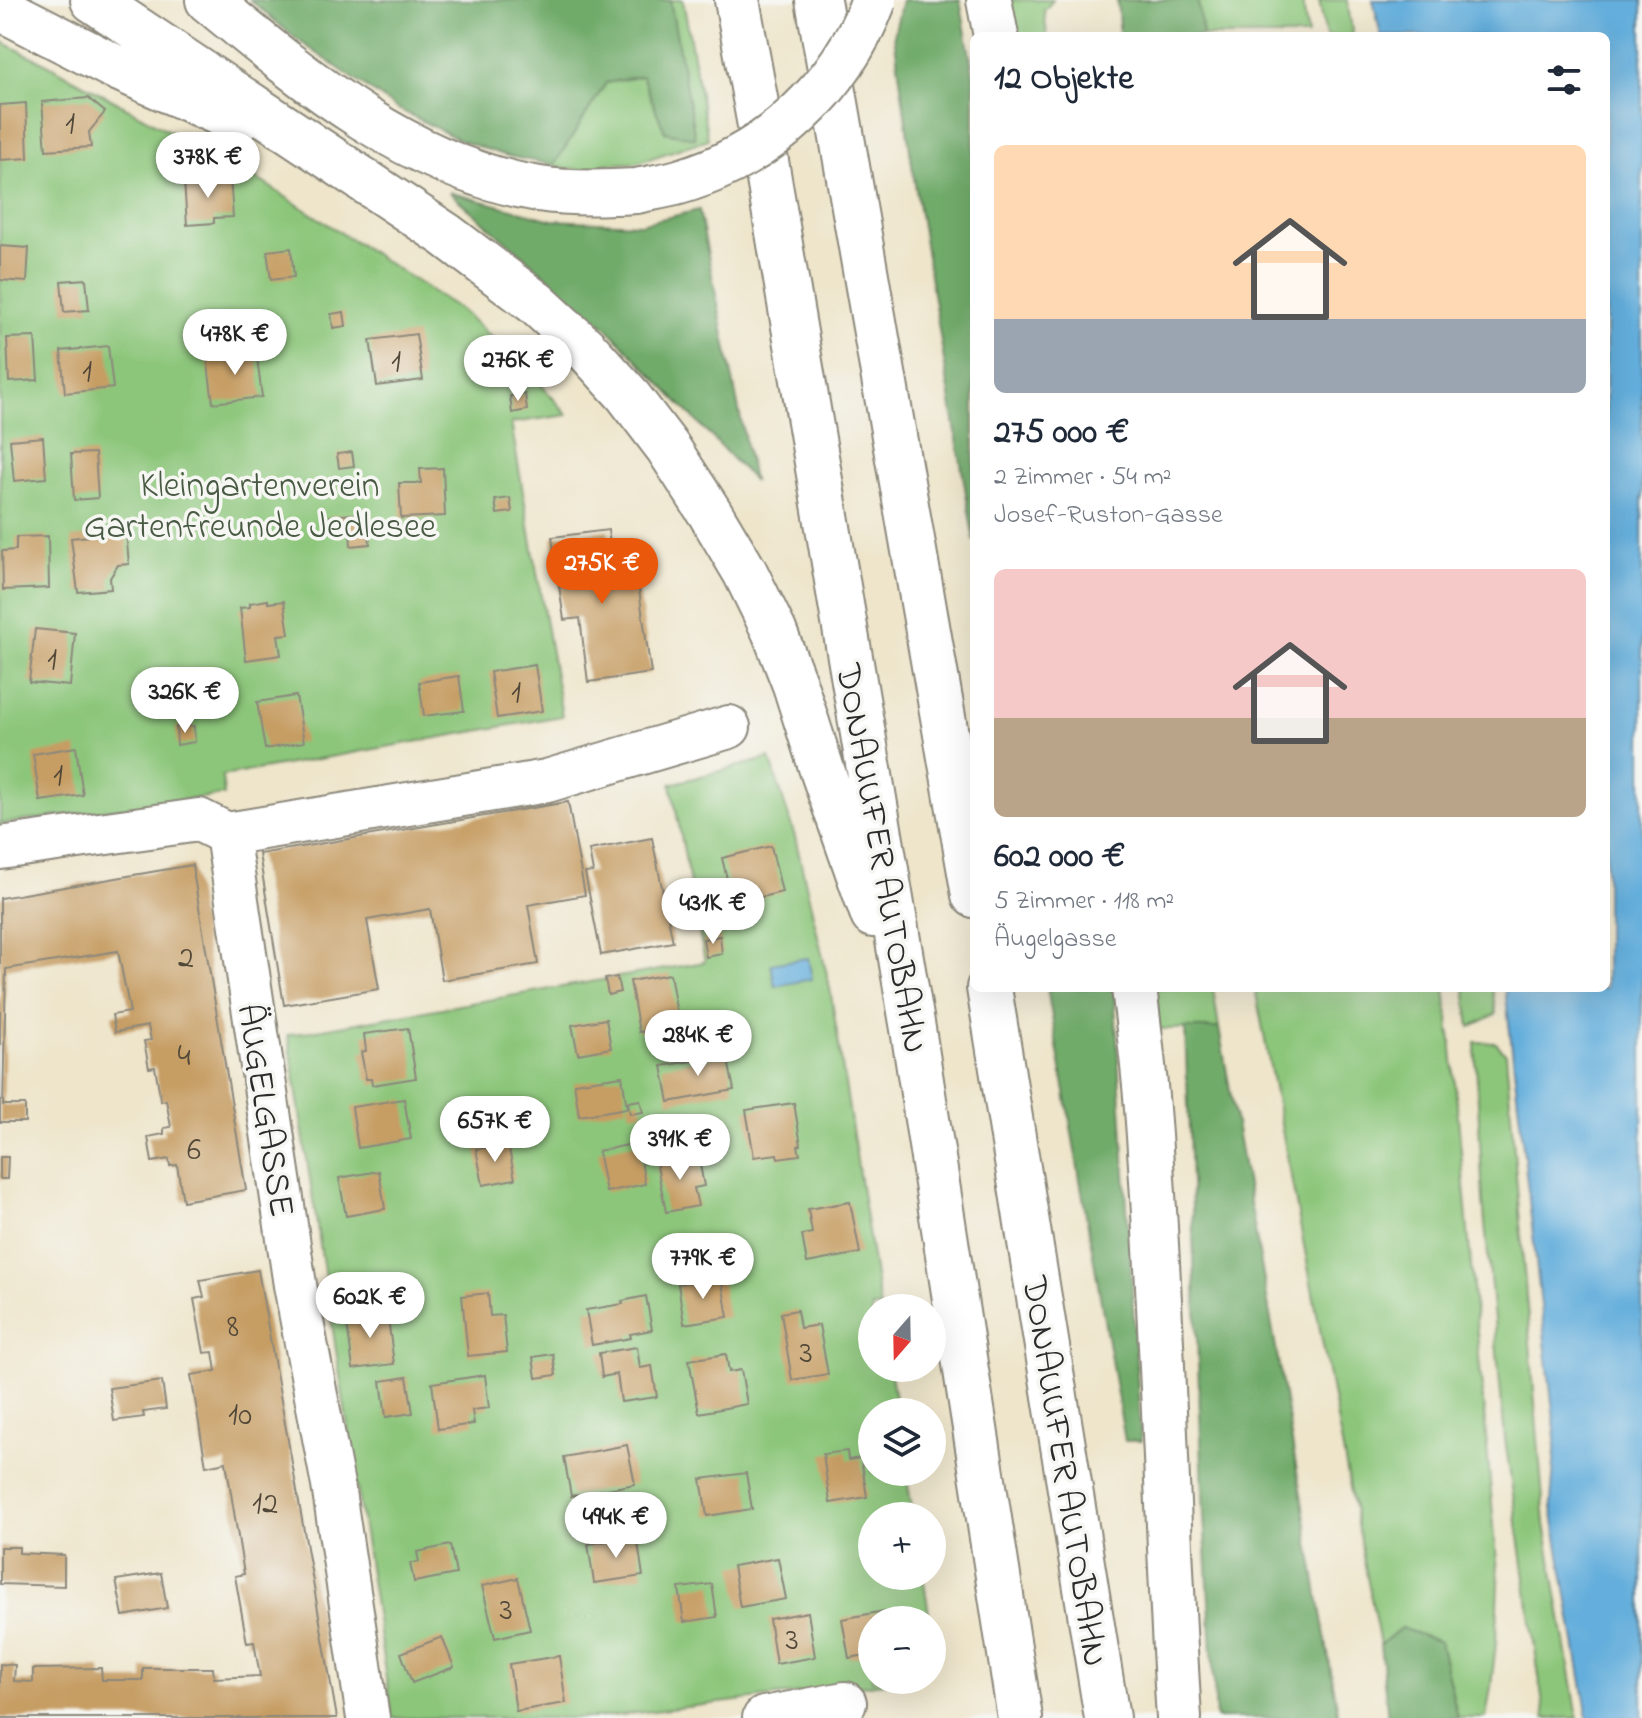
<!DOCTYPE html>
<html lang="de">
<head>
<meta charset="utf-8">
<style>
	:root { --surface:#fff; --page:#f6f6f7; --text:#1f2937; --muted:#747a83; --accent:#ea580c }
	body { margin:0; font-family:"Indie Flower",sans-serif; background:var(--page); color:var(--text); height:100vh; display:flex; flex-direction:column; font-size:30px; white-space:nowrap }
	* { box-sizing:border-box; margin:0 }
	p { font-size:26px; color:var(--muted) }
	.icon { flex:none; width:44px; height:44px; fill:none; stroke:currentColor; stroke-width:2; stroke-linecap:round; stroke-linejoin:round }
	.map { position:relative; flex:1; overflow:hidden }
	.drawer { position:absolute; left:970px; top:32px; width:640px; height:960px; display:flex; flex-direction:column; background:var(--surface); border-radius:12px; box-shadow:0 8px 32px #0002 }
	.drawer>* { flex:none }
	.needle { width:52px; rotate:200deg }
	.controls { position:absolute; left:858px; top:1294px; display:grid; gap:16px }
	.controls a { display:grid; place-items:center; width:88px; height:88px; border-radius:50%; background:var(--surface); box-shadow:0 8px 32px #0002; font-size:40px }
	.price { position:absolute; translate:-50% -68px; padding:0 18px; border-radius:28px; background:#fff; color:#222; font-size:26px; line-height:52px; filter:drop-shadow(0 2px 4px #0008) }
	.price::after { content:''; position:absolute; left:50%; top:48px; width:24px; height:18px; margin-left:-12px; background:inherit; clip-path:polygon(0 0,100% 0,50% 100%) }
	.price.selected { background:var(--accent); color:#fff }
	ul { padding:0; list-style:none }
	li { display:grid; align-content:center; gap:16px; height:424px; padding:0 24px }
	li span { display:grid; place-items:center; height:248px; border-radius:12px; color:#555 }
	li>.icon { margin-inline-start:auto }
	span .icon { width:144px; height:144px; fill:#fffc; stroke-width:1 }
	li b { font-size:34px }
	h2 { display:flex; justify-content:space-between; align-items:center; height:96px; padding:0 24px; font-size:34px }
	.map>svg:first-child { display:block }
	.green { fill:#8cc67a; stroke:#5c7852; stroke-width:2 }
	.forest { fill:#71ab6a; stroke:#4e6b4a; stroke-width:2 }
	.water { fill:#64aedc; stroke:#486c84; stroke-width:2 }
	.building { fill:#c69d64 }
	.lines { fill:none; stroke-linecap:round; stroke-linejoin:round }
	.street-casing { stroke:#8c887b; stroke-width:46 }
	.highway-casing { stroke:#8c887b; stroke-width:48 }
	.street { stroke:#fff; stroke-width:42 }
	.highway { stroke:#fff; stroke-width:44 }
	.highway-bridge-casing { stroke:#8c887b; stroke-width:48; stroke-linecap:butt }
	.highway-bridge { stroke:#fff; stroke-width:44 }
	.labels { text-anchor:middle; stroke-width:7; stroke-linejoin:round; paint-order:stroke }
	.number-label { font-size:32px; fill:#524839 }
	.park-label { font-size:36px; fill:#485a43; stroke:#f6f6f2 }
	.street-label { font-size:36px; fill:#2b2b2b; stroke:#f6f6f2 }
</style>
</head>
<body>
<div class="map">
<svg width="1642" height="1718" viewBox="0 0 1642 1718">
	<rect width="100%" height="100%" fill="#f6f6f2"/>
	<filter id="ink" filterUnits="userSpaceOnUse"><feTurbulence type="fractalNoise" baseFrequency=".0125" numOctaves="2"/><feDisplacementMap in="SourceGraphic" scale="16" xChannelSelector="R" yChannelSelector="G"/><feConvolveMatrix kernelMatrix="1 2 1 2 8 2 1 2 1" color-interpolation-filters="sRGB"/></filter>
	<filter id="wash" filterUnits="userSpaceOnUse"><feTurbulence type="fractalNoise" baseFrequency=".006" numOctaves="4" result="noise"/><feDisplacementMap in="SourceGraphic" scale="32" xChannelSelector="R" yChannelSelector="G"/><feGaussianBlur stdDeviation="1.8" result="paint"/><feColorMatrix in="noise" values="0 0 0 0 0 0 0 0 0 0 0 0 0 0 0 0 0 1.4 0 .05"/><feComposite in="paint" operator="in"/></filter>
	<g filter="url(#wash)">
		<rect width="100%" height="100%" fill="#eee5cb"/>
		<path class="green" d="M670,0H683L708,139L637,163L604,164L601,171L561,168L554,165L606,83L642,76L665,132L695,138Z
			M1006,0H1053L1044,11L1047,36H1013Z
			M1198,0H1302L1308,36H1203Z
			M1319,0H1347L1353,36H1326Z
			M0,41L47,64L264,183L462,311L530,372L568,415L511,423L562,716L222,776L224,795L0,824Z
			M770,758L795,837L830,988L880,1308H872V1368H890L897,1412H872V1472H906L913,1516H872V1576H923L930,1620H872V1680H909L595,1718H392L288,1035L705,962L671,784Z
			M1155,988H1213L1219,1028L1159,1029Z
			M1255,988H1445L1452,1049L1499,1583C1498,1629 1494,1673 1486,1718H1458L1440,1642L1401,1628L1380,1645Z
			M1465,988H1492L1496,1014L1470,1027Z
			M1475,1042L1496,1043L1506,1054L1545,1524L1578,1718H1545L1505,1439L1483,1201Z"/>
		<path class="forest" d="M250,0H670L695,138L665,132L642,76L606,83L554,165L507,156L462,141L396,108L295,38Z
			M902,0H960L974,78V542L913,172L894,35Z
			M1117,0H1198L1203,36H1120Z
			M449,192L552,220L640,224L699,210L753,480L608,329Z
			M1047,988H1114L1141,1441H1125Z
			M1185,1028H1219L1277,1354L1339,1718H1216L1204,1517Z
			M1401,1628L1440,1642L1458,1718H1388L1380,1645Z"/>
		<path class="water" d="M1373,0H1642V1718H1588L1551,1502L1556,1438L1505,988H1606V36H1381Z
			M808,958L812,979L775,986L771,964Z"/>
		<g id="blocks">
			<path class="building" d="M88,98L105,112L89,132L91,147L46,150L42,102Z
				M26,103L28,158L0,160V105Z
				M230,177L233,217L214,218V223L187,225L184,181Z
				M0,246L29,248L27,282L0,280Z
				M291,248L294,277L271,280L267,251Z
				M86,279L89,310L64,312L61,281Z
				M344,312L346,326L333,328L331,314Z
				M416,334L423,380L377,386L370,340Z
				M35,337L38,380L9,382L7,338Z
				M108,346L113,388L65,393L61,351Z
				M256,350L262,397L213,403L207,357Z
				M525,394L527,410L512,413L510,396Z
				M43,437L46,478L14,481L10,440Z
				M352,452L354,466L339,468L337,454Z
				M95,453L98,498L74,500L71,454Z
				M443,468L445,516L401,518L399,483H421L420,469Z
				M510,498L512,512L497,514L495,500Z
				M367,513L370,544L351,546L350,532L332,533L330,516Z
				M608,530L614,572L636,569L651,673L588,682L580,618L564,620L552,537Z
				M126,532L129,564L118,565L110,578L111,589L78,592L71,538Z
				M48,536L49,588L3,590L2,551L16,550V537Z
				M268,600V603L284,601L289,634L278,635L281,655L246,660L240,608L250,607V603Z
				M35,629L75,633L70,686L29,682Z
				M535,665L542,711L497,718L490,672Z
				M459,676L464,711L424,716L419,682Z
				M296,696L304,742L265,749L257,702Z
				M194,726L195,742L177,745L176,727Z
				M76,747L83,795L40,801L33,754Z
				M568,802L585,895L528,905L538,964L442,980L430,909L367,920L379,989L284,1005L259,854Z
				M652,838L673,942L601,955L585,873L593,872L589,850Z
				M771,846L782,892L733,904L722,858Z
				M192,865L246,1190L183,1201L177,1165L170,1166L169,1159L152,1162L148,1137L164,1134V1128L171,1127L166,1100L161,1101L155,1067L149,1068L144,1041L151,1040L148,1026L115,1032L112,1015L130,1012L118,951L6,969L3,1105H25V1122H0V898Z
				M720,936L722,954L706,957L703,939Z
				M670,974L679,1026L639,1032L630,981Z
				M617,977L620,992L608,995L605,979Z
				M606,1019L611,1048L578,1054L572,1025Z
				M408,1028L416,1078L372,1085L371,1079H366L361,1052L366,1051L364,1034Z
				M727,1055L734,1090L669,1102L662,1066Z
				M622,1076L627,1108L579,1116L574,1083Z
				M404,1099L411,1139L358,1148L352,1107Z
				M640,1100L643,1112L630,1114L628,1102Z
				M794,1103L801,1145L798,1146L800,1155L778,1158L777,1154L754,1157L746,1110Z
				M638,1143L645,1184L606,1192L598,1151Z
				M508,1144L515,1179L483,1185L476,1149Z
				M698,1154L704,1186L694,1188L698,1206L666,1212L656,1161Z
				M0,1157H8L7,1179H0Z
				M379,1171L385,1209L346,1216L339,1178Z
				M850,1202L860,1253L807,1263L802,1235L812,1233L808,1209Z
				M258,1270L337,1718H0V1664L15,1665L14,1681L33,1682V1669L101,1668L102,1680H143V1668H213L214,1678L260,1676L254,1642L247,1643L235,1576L244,1574L226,1462L206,1466L191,1375L216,1371L213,1352L204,1353L194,1299L204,1297L200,1280Z
				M721,1277L728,1317L684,1324L678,1284Z
				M488,1293L490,1316L503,1315L507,1352L468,1356L462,1296Z
				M646,1296L652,1330L630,1334L631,1338L592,1345L586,1310L623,1304L622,1301Z
				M387,1310L394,1364L353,1369L346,1316Z
				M797,1310L800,1328L819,1325L828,1374L792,1380L781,1313Z
				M637,1347L640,1368L652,1366L657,1397L621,1402L617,1374L602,1377L599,1353Z
				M553,1354L556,1375L536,1378L533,1357Z
				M726,1354L729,1372L741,1370L747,1404L699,1413L689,1360Z
				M485,1375L489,1408L472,1410L474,1424L438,1429L432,1383Z
				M407,1377L413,1413L386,1417L381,1381Z
				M162,1381L166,1409L143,1412L144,1417L114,1421L109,1388Z
				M627,1445L635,1484L571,1496L564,1457Z
				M847,1451L848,1460L861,1458L867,1497L830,1503L823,1454Z
				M746,1473L752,1509L707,1516L701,1479Z
				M637,1536L643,1576L594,1583L588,1544Z
				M450,1545L456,1574L414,1582L410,1563L419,1562L417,1552Z
				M0,1547H19V1553L64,1555V1586L0,1584Z
				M778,1558L786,1599L740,1607L733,1566Z
				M161,1573L167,1608L123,1616L116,1580Z
				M518,1578L530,1630L495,1638L482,1586Z
				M712,1584L717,1617L684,1622L679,1588Z
				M884,1611L885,1620H872V1654L849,1658L842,1619Z
				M808,1612L815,1657L776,1664L769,1619Z
				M442,1637L454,1667L412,1683L401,1653Z
				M559,1656L566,1703L516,1711L509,1664Z"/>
		</g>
	</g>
	<g filter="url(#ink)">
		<use href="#blocks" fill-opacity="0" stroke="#8c887b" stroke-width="2"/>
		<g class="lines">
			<defs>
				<path id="street" d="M227,834L295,1285L333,1485L368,1718
					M0,848L199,820L227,834L547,781L729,727
					M764,1718L845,1703"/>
				<path id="highway" d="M93,0L446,235L536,303L586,349L626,393L668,448L710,513L745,572L774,631L795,685L821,767L873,915
					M208,0C305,80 410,168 539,189C571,194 603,193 636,191
					M737,0L759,120L913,1029L1020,1718
					M818,0L974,895
					M989,0L996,36
					M0,8L111,65L237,121
					M989,988L1107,1718
					M1134,988C1139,1028 1144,1069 1147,1109C1163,1312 1166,1515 1179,1718"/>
			</defs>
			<use href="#street" class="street-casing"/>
			<use href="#highway" class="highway-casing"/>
			<use href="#street" class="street"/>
			<use href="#highway" class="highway"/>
			<defs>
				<path id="highway-bridge" d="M636,191C650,188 665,186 679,182C769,156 841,88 874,0"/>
			</defs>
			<use href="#highway-bridge" class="highway-bridge-casing"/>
			<use href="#highway-bridge" class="highway-bridge"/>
		</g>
	</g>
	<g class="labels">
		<g class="number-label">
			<text x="70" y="133">1</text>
			<text x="396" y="371">1</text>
			<text x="87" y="381">1</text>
			<text x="52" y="669">1</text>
			<text x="516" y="702">1</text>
			<text x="58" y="785">1</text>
			<text x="186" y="967">2</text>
			<text x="184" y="1065">4</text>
			<text x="194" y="1159">6</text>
			<text x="233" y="1336">8</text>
			<text x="806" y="1362">3</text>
			<text x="240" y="1424">10</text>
			<text x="265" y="1513">12</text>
			<text x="506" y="1619">3</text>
			<text x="792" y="1649">3</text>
		</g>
		<g class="park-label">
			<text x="260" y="496">Kleingartenverein<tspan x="260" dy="41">Gartenfreunde Jedlesee</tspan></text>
		</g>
		<g class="street-label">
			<text transform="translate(884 858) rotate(80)" y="13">DONAUUFER AUTOBAHN</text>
			<text transform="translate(268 1110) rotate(81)" y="13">ÄUGELGASSE</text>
			<text transform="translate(1067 1471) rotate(81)" y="13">DONAUUFER AUTOBAHN</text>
		</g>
	</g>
</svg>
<div class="controls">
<a><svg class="needle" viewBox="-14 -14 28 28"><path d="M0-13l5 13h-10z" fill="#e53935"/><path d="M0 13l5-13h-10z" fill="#747a83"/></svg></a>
<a><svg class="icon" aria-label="layers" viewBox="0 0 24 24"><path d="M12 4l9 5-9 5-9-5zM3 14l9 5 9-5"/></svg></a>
<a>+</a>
<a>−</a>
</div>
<b class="price" style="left:208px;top:200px">378K €</b>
<b class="price" style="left:235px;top:377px">478K €</b>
<b class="price" style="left:518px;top:403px">276K €</b>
<b class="price selected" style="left:602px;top:606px">275K €</b>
<b class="price" style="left:185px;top:735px">326K €</b>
<b class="price" style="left:713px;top:946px">431K €</b>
<b class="price" style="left:698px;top:1078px">284K €</b>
<b class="price" style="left:495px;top:1164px">657K €</b>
<b class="price" style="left:680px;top:1182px">391K €</b>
<b class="price" style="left:703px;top:1301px">779K €</b>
<b class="price" style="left:370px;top:1340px">602K €</b>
<b class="price" style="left:616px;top:1560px">494K €</b>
<section class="drawer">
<h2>12 Objekte<svg class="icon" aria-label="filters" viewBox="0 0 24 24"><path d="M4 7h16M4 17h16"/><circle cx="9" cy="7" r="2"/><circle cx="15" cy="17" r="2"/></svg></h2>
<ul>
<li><span style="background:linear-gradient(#ffd9b3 70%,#9aa5b1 0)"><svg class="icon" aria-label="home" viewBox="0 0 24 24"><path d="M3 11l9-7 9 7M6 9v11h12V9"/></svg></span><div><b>275 000 €</b><p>2 Zimmer · 54 m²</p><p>Josef-Ruston-Gasse</p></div></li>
<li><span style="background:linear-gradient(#f6c9c9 60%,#b9a48a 0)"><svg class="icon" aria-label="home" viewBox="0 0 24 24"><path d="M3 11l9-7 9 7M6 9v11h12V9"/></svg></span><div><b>602 000 €</b><p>5 Zimmer · 118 m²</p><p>Äugelgasse</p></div></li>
</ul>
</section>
</div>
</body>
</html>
